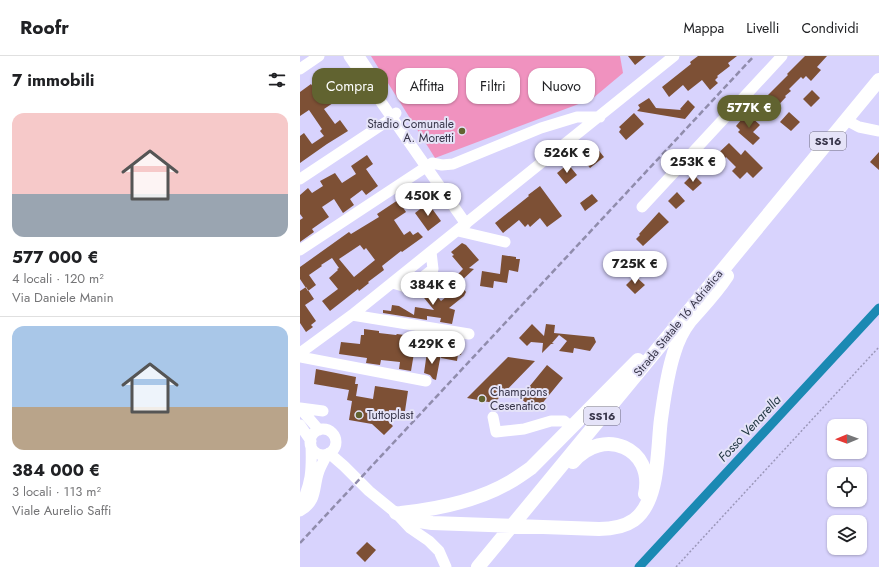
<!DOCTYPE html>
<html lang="it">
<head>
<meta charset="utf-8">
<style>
	:root { --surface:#fff; --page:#f2f2f2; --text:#202124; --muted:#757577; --line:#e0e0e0; --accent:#616330 }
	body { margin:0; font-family:Jost,sans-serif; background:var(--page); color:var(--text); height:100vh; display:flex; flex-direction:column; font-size:15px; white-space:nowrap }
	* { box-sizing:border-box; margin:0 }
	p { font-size:13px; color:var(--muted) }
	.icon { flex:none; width:22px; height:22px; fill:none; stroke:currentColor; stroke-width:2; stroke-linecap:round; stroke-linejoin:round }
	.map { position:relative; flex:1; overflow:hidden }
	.side { display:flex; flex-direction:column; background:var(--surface); width:300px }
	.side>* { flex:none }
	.hud { position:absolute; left:12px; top:12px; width:380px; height:36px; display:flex; gap:8px }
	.needle { width:26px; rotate:269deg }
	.buttons { position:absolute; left:527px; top:363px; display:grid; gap:8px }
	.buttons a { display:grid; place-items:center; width:40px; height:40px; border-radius:8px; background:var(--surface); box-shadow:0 1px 3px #0004; font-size:20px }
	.price { position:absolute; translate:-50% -34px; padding:0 9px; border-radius:14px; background:#fff; color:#222; font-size:13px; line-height:26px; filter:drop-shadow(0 1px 2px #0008) }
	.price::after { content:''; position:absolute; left:50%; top:24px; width:12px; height:9px; margin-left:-6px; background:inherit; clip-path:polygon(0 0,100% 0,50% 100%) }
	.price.selected { background:var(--accent); color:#fff }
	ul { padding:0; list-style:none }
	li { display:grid; align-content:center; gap:8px; height:212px; padding:0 12px }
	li+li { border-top:1px solid var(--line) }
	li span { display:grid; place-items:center; height:124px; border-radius:12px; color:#555 }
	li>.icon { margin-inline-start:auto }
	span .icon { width:72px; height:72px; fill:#fffc; stroke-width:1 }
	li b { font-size:17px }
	h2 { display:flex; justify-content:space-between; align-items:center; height:48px; padding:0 12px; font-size:17px }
	.pill { padding:0 14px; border-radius:12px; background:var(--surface); box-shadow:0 1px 3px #0004; font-size:14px; line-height:36px }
	.pill.selected { background:var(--accent); color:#fff }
	header { display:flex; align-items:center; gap:24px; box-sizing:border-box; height:56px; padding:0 20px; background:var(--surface); border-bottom:1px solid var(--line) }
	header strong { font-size:19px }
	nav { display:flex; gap:22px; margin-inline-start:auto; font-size:14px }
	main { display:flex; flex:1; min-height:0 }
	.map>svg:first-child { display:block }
	.green { fill:#f092bf }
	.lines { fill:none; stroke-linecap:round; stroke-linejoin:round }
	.canal { stroke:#1b89b3; stroke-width:9 }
	.building { fill:#7d5035; fill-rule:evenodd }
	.path { stroke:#9b97b9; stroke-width:1.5; stroke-dasharray:2 2; stroke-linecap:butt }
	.minor { stroke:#fff; stroke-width:11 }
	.major { stroke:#fff; stroke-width:14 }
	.rail { stroke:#908cac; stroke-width:2.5; stroke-dasharray:6 3; stroke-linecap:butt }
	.poi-dot { fill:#616330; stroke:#e5e3f8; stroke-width:1.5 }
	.labels { text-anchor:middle; stroke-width:4; stroke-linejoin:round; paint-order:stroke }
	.shield { fill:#e5e3f8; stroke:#6c6a7e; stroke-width:1 }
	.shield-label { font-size:11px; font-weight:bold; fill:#38364a }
	.poi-label { font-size:12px; fill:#38364a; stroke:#e5e3f8; text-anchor:start }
	.street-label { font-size:12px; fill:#38364a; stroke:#e5e3f8 }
	.water-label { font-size:13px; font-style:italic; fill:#1f3540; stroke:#e5e3f8 }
</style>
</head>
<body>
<header>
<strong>Roofr</strong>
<nav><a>Mappa</a><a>Livelli</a><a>Condividi</a></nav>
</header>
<main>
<section class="side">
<h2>7 immobili<svg class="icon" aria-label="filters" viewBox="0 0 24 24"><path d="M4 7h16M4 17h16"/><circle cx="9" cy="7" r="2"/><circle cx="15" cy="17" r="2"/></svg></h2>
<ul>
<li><span style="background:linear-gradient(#f6c9c9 65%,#9aa5b1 0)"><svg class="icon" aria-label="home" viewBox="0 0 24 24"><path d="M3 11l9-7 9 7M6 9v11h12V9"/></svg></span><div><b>577 000 €</b><p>4 locali · 120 m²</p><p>Via Daniele Manin</p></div></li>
<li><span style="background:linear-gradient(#a9c7e8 65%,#b9a48a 0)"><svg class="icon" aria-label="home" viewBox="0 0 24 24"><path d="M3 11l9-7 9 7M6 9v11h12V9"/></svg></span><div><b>384 000 €</b><p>3 locali · 113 m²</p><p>Viale Aurelio Saffi</p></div></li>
</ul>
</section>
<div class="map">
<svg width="579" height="511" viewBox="0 0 579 511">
	<rect width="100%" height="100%" fill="#d8d3fd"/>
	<path class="green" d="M71,0H320L323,17L292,43L135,102Z"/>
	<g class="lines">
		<path class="canal" d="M339,511L579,252"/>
	</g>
	<path class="building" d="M328,0H346L335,9Z
		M398,0H437L428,7L430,10L417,20L418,21L415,24L418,27L410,34L402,24L388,35L383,29L369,41L362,31L391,8L390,6Z
		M505,0H527L517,11L521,14L511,25L506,20L503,23L501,21L489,33L491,35L485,40L486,41L471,57L460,47L488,19L487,18Z
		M11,28L13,31L14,30L22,42L27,38L33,47L24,53L35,68L40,64L48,75L27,88L0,107V80L4,77L12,88L24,80L20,75L22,73L9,54L0,60V36Z
		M512,34L520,42L511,51L503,43Z
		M349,42L356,52L381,54L380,53L388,44L395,51L385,63L337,55L340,52L338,49Z
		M489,56L500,66L491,75L480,66Z
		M334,57L344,68L326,84L319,76L321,73L319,71Z
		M449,59L460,69L453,76L460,82L453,89L438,76L440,74L436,70L442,63L444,64Z
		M429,87L441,99L445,94L463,112L453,122L447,116L440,123L432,115L436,111L426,101L411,117L402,109L412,99L414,101Z
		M296,91L304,101L290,112L282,102Z
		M579,96V114L570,106Z
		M67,99L73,108L66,113L78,130L66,139L62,134L50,143L54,149L43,157L34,143L22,151L29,161L12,173L14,176L0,186V164L3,162L0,158V139L8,132L12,137L23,130L20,125L35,117L42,127L56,118L51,110Z
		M268,108L277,119L266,128L257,117Z
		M393,118L402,127L393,135L384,127Z
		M240,130L262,160L247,171L240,162L230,171L228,168L225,171L219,164L203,177L195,167L229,140L228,139Z
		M377,136L385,145L376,153L368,145Z
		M292,138L298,145L285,155L280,147Z
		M98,144L106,156L94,164L104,179L110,175L113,179L118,176L123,181L102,196L101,195L82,210L84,214L68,226L69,227L59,235L58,233L30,255L22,245L38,233L29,222L38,214L37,213L39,212L32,202L21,209L22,210L9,219L16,229L8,235L0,223V211L49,176L51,178L79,161L77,158ZM60,189L64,194L66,192L75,204L54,221L39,203Z
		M128,147L141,165L128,175L115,157Z
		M359,156L369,166L343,190L336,183L340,179L339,178Z
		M162,187L166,189L179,204L169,212L174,213L159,227L151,225L163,213L152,200L154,199L151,196Z
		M202,199L216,201V203H220L218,216L209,214L207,227L194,225L193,232L180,230L182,215L200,218Z
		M335,220L345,229L335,238L326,229Z
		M161,229L166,236L164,240L149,252L155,254L152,268L140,266L141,262L127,260V264L83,257V254L91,255L92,249L99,250L114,259L115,251L134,254L120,237L128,230L141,245Z
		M6,231L14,243L5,249L16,265L11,269L13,271L6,276L0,267V235Z
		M232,268L244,280L246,268L255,269L254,277L294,281L296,286L290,295L274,292L273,297L259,295L267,285L259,279L252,287L254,288H251L242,297L243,287L231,286L227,290L219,282Z
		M64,273L79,275V277L96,279L97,278L126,282L124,298L114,297L111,315L99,313L100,306L81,304L80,309L66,307L67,302L39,298L41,286L60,288L61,279H64Z
		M144,286L163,289L161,299L158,298L157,305L141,302Z
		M127,296L141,298L136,324L133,323L130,319L124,317Z
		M208,301L235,305L194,347L167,342Z
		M247,309L263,322L236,355L220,342Z
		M16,313L56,321L55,328H58L56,340L73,343L75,330L108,335L105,355L89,354L88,365L93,370L84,379L72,368L49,364L52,345L47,344L49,334L14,328Z
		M67,486L76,494L65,506L56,497Z"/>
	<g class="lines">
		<path class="path" d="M376,511L579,291"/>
		<path class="minor" d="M49,0L166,168
			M59,0L76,26
			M0,13L19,0
			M546,64L559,71L579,75
			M0,123L92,62L96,57
			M342,151L482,0
			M158,175L205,186
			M0,194L132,107L142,109L153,108L241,72L277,61H300
			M93,227L109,232L133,213L131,196
			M52,259L169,278
			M0,297L52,259L374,0
			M0,301L126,325
			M0,352L19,374
			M0,352L23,355
			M193,361L196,376L224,373L251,365H264L271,371
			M0,369L11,385
			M10 386a13 13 0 1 1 26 0a13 13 0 1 1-26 0Z
			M29,397L44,410L69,435L96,457L110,472L129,485L139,495L146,511
			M0,451C11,427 12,416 11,389
			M0,455C18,445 13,431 19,415C21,409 25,403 27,398"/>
		<path class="major" d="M273,406C303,370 355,392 345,438
			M96,457L119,465L132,467L299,473C311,473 324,471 334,464C360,445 357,393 361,363C364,342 367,318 374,297C377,287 383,274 390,265C403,250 416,237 427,220
			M101,457C138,453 178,445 210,426C217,422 224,417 231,412L338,304
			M178,511L579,24"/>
		<path class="rail" d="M0,487L454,0"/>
	</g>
	<g class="poi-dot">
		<circle cx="162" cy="75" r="4"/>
		<circle cx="182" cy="343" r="4"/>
		<circle cx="59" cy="359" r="4"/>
	</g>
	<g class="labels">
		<g class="shield">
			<rect x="510" y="76" width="36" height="18" rx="3"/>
			<rect x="284" y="351" width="36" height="18" rx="3"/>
		</g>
		<g class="shield-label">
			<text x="528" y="89">SS16</text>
			<text x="302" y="364">SS16</text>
		</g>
		<g class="poi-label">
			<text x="154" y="72" text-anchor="end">Stadio Comunale<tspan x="154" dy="14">A. Moretti</tspan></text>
			<text x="190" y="340">Champions<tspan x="190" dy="14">Cesenatico</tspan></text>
			<text x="67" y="363">Tuttoplast</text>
		</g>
		<g class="street-label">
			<text transform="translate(378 267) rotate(-51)" y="4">Strada Statale 16 Adriatica</text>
		</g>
		<g class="water-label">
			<text transform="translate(449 372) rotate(-47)" y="5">Fosso Venarella</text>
		</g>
	</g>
</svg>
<div class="buttons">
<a><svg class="needle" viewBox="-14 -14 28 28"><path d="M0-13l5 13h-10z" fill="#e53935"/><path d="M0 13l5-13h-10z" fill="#757577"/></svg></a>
<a><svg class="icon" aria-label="locate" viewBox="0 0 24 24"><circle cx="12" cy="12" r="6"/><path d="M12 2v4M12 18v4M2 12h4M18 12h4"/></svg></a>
<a><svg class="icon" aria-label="layers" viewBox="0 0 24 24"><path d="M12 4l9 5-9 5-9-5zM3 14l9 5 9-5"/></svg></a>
</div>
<b class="price selected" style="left:449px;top:73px">577K €</b>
<b class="price" style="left:267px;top:118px">526K €</b>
<b class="price" style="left:393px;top:127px">253K €</b>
<b class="price" style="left:128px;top:161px">450K €</b>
<b class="price" style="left:335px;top:229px">725K €</b>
<b class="price" style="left:133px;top:250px">384K €</b>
<b class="price" style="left:132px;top:309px">429K €</b>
<div class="hud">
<a class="pill selected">Compra</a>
<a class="pill">Affitta</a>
<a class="pill">Filtri</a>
<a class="pill">Nuovo</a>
</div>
</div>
</main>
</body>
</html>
